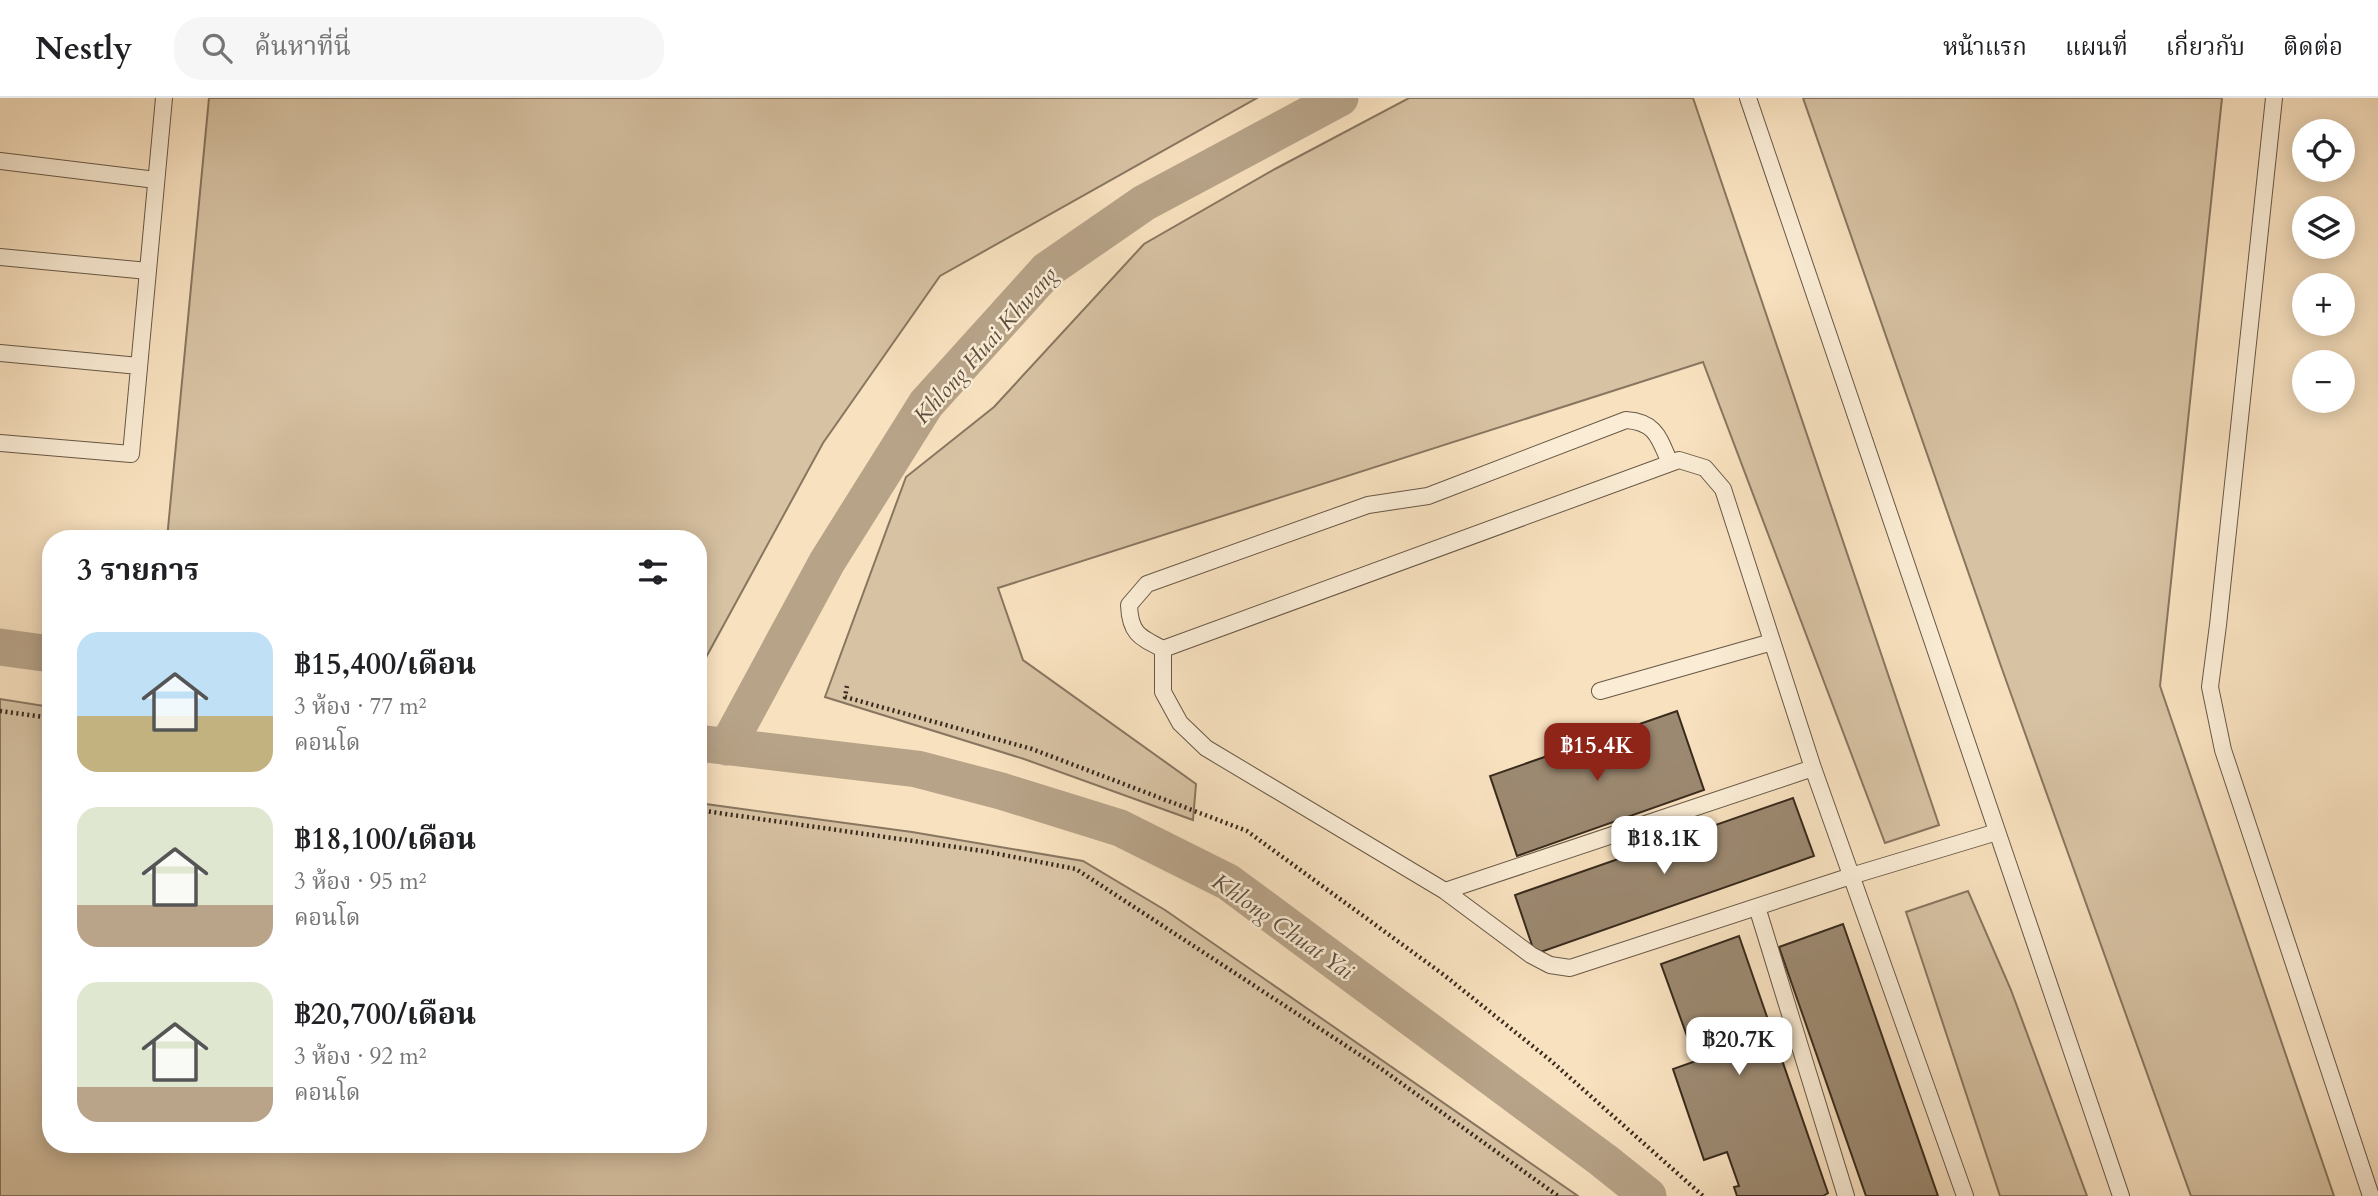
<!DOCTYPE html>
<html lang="th">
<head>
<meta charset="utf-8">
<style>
	:root { --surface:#fff; --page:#f6f6f6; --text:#202124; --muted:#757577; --line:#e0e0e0; --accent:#8f2418 }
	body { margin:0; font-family:Cardo,"Noto Serif Thai",serif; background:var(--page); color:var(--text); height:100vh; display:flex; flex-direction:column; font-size:26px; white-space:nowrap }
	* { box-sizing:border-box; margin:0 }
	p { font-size:23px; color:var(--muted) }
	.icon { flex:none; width:38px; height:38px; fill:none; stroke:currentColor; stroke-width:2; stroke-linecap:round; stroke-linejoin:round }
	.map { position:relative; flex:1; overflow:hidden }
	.side { position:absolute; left:42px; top:432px; width:665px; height:623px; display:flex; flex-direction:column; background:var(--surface); border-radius:28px; box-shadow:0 4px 18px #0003 }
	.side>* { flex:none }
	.controls { position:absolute; left:2292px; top:21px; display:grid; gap:14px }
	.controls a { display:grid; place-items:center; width:63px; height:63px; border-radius:50%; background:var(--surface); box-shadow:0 4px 18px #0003; font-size:35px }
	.price { position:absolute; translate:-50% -60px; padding:0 16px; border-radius:14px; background:#fff; color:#222; font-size:23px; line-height:46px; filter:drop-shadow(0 2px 4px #0008) }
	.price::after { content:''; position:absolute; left:50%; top:42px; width:21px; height:16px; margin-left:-10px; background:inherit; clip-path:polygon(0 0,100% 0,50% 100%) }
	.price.selected { background:var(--accent); color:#fff }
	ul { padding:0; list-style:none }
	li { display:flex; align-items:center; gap:21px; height:175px; padding:0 35px }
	li span { display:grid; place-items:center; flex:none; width:196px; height:140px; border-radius:21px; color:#555 }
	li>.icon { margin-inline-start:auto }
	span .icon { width:84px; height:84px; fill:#fffc; stroke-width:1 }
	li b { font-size:30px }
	h2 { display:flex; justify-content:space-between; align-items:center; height:84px; padding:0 35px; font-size:30px }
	header { display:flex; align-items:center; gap:42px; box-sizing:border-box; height:98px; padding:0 35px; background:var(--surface); border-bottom:2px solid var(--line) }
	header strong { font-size:33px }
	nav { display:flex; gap:38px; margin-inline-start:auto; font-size:24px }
	.search { width:490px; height:63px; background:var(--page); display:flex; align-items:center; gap:18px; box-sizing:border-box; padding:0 24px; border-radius:28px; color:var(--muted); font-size:26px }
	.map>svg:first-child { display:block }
	.green { fill:#d7c2a3; stroke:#887660; stroke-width:2 }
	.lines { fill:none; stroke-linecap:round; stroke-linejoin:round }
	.canal { stroke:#b7a388; stroke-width:37 }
	.building { fill:#9c8971; stroke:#382a1d; stroke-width:2 }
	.lane-casing { stroke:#685846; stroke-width:18 }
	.path { stroke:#382a1d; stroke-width:4.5; stroke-dasharray:2 3.5; stroke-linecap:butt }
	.lane { stroke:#faecd5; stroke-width:16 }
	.labels { text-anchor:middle; stroke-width:5; stroke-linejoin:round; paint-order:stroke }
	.water-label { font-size:23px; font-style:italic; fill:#5e4e3d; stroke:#faecd5 }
</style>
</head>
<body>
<header>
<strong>Nestly</strong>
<div class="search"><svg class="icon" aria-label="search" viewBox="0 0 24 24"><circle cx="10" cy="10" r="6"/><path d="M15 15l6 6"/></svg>ค้นหาที่นี่</div>
<nav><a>หน้าแรก</a><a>แผนที่</a><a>เกี่ยวกับ</a><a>ติดต่อ</a></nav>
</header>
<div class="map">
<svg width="2378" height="1098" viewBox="0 0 2378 1098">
	<rect width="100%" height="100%" fill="#f8e1bf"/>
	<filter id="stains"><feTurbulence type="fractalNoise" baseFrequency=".00286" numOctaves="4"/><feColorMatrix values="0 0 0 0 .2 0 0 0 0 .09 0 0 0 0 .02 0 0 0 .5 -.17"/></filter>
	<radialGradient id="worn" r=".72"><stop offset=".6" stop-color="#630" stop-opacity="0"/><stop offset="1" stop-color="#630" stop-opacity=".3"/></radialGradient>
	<path class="green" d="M209,0H1257L940,178L823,345L698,574V441H167Z
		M1409,0H1693L1939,727L1885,745L1703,264L998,490L1023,562L1196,686L1193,722L1024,661L825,599L906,379L994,309L1144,146L1275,71Z
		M1803,0H2222L2160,588L2334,1098H2191L2002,571Z
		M0,601L51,609V1046H698V705L912,734L1083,763L1165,812L1578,1098H0Z
		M1968,793L2011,892L2087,1098H2000L1906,814Z"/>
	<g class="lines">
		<path class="canal" d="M0,549L51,556
			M698,645L917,671L1001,693L1120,730L1228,784L1603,1062L1648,1098
			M727,649L827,464L926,306L1047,172L1144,105L1340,0"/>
	</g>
	<path class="building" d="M1677,613L1704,692L1517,758L1490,678Z
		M1793,700L1814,758L1535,856L1515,797Z
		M1843,826L1938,1098H1866L1779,849Z
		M1739,838L1828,1095L1823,1098H1737L1734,1089L1739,1088L1727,1054L1704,1062L1673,971L1696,963L1661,866Z"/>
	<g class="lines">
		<defs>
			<path id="lane" d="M1748,0L2121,1098
				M2274,0L2218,527L2210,589L2223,652L2371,1098
				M0,63L156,82
				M0,159L148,173
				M0,255L139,268
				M0,345L131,356L164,0
				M1163,551C1139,539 1130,535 1129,507L1147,486L1368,407L1428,398L1626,322C1656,324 1659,340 1670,365
				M1600,593L1772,544
				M1445,793L1813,670
				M1757,809L1846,1098
				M1965,1098L1813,670L1723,391L1705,370L1679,362L1163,551V594L1180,625L1206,650L1445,793L1531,857L1550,867L1570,870L1851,778L1997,734"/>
		</defs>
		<use href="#lane" class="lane-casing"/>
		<path class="path" d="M847,588L845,599L1032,651L1247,733L1444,877L1550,962L1703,1098
			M0,613L51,620
			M698,712L983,753L1076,771L1380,970L1558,1098"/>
		<use href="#lane" class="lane"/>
	</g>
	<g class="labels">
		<g class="water-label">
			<text transform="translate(985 247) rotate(-48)" y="8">Khlong Huai Khwang</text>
			<text transform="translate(1283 828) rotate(35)" y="8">Khlong Chuat Yai</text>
		</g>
	</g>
	<rect width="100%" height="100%" filter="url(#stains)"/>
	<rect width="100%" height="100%" fill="url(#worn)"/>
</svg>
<div class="controls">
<a><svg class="icon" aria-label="locate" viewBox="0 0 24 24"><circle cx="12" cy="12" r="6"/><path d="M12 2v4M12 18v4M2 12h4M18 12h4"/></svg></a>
<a><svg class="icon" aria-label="layers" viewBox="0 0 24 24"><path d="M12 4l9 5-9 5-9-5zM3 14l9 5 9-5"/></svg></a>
<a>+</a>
<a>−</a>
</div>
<b class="price selected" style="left:1597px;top:685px">฿15.4K</b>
<b class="price" style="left:1664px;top:778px">฿18.1K</b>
<b class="price" style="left:1739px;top:979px">฿20.7K</b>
<section class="side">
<h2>3 รายการ<svg class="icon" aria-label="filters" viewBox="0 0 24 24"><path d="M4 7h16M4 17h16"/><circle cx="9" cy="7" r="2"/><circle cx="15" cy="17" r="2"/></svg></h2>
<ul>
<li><span style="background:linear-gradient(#bfe0f5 60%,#c2b280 0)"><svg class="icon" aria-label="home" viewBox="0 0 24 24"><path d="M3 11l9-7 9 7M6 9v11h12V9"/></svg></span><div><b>฿15,400/เดือน</b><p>3 ห้อง · 77 m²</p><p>คอนโด</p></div></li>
<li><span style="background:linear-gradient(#dfe7d0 70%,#b9a48a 0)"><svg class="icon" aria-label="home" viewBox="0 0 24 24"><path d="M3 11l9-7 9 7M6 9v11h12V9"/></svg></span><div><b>฿18,100/เดือน</b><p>3 ห้อง · 95 m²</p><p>คอนโด</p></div></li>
<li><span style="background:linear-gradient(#dfe7d0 75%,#b9a48a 0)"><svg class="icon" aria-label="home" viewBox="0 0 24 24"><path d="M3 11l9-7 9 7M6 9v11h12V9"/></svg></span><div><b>฿20,700/เดือน</b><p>3 ห้อง · 92 m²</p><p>คอนโด</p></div></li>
</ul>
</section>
</div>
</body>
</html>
